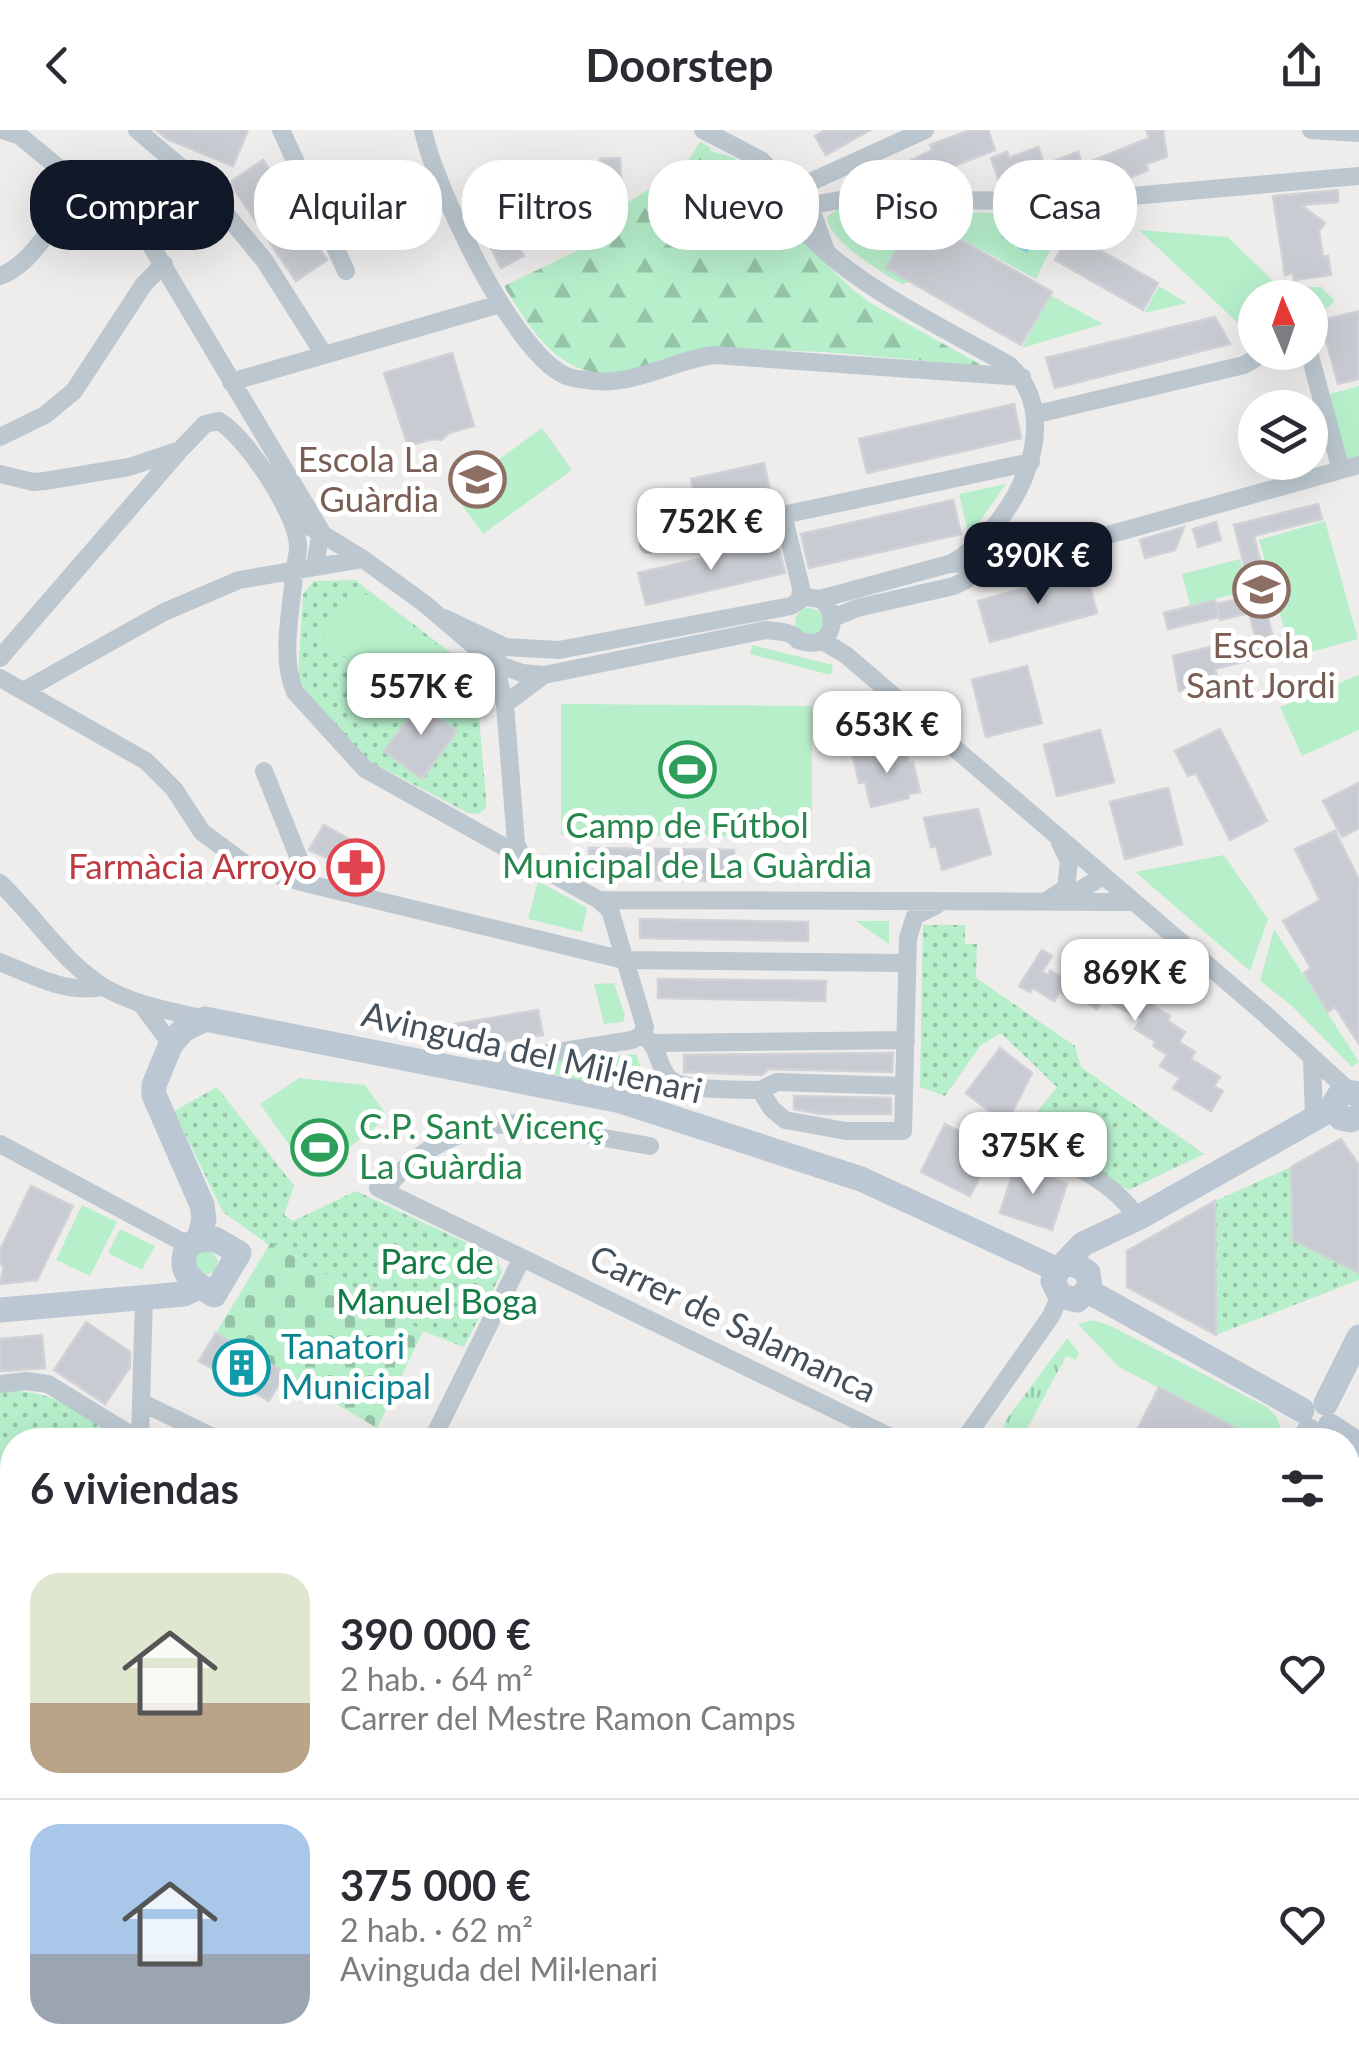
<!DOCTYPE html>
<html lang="es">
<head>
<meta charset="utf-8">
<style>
	:root { --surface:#fff; --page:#f2f2f3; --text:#2b2b33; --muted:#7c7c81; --line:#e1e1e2; --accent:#111827 }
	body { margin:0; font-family:Lato,sans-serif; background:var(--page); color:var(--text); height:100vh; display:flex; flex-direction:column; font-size:38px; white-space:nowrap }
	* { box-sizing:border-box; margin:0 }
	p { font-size:32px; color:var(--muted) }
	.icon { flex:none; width:55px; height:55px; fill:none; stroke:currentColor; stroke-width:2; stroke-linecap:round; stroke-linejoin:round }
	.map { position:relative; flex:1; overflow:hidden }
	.panel { position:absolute; left:0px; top:1298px; width:1360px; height:642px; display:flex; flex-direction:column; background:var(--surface); border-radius:40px 40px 0 0; box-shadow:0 10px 40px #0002 }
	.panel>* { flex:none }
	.banner { position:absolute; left:30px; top:30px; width:1300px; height:90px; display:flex; gap:20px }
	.needle { width:65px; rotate:358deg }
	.fabs { position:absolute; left:1238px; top:150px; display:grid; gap:20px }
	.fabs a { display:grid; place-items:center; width:90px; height:90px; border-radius:50%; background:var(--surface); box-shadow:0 10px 40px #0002; font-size:50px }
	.price { position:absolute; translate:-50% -85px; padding:0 22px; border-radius:20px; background:#fff; color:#222; font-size:32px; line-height:65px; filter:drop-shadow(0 2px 5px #0008) }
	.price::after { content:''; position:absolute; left:50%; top:60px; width:30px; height:22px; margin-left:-15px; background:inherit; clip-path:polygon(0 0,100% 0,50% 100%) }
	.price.selected { background:var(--accent); color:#fff }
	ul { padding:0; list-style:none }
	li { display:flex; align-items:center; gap:30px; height:250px; padding:0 30px }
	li+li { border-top:2px solid var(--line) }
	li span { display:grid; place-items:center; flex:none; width:280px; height:200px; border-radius:30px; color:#555 }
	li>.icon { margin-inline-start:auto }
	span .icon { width:120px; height:120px; fill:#fffc; stroke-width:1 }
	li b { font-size:42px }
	h2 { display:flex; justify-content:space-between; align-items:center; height:120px; padding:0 30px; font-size:42px }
	.chip { padding:0 35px; border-radius:40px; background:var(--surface); box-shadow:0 10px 40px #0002; font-size:35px; line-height:90px }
	.chip.selected { background:var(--accent); color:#fff }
	header { display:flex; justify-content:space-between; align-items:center; height:130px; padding:0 30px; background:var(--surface); font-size:45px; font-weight:700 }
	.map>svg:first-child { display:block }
	.grass { fill:url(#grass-tufts) }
	.forest { fill:url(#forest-firs) }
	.cemetery { fill:url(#cemetery-stones) }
	.park { fill:url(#park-dots) }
	.garden { fill:#b7efcb }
	.water { fill:url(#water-ripples) }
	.building { fill:#c8cbd1; stroke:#d0d2d8; stroke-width:2.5 }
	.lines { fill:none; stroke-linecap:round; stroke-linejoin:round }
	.street { stroke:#bcc7cf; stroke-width:18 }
	.secondary { stroke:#bbc8d4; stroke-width:25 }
	.labels { text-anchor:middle; stroke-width:10; stroke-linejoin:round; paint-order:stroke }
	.education-label { font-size:35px; fill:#785e54; stroke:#fff; text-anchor:end }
	.leisure-label { font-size:35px; fill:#27864d; stroke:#fff }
	.health-label { font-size:35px; fill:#be3a42; stroke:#fff; text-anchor:end }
	.street-label { font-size:35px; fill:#44505a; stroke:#fff }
	.park-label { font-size:35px; fill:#147c45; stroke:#fff }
	.culture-label { font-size:35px; fill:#0d838f; stroke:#fff; text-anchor:start }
</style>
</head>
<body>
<header><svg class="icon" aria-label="back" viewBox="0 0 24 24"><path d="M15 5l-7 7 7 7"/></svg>Doorstep<svg class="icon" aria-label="share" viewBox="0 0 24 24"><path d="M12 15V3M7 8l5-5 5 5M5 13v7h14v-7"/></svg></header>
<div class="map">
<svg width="1359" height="1939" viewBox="0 0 1359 1939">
	<defs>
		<pattern id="grass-tufts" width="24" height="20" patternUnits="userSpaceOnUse" patternTransform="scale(2.5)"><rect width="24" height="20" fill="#b7efcb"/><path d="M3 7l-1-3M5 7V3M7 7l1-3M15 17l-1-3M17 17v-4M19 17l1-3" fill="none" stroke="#96c4a8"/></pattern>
		<pattern id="forest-firs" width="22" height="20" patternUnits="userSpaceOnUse" patternTransform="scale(2.5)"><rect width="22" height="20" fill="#b7efcb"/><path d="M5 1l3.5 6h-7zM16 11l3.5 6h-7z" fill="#96c4a8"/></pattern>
		<pattern id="cemetery-stones" width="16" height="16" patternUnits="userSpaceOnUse" patternTransform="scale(2.5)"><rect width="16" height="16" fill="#b7efcb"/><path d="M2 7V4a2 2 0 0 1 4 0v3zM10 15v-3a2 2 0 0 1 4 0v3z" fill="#96c4a8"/></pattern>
		<pattern id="park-dots" width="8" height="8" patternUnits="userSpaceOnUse" patternTransform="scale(2.5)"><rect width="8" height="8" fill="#b7efcb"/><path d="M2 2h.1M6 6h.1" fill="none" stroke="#96c4a8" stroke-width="1.8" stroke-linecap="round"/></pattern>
		<pattern id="water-ripples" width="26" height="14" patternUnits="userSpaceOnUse" patternTransform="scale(2.5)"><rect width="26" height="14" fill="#83dbed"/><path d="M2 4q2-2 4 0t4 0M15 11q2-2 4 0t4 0" fill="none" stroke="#6db4c3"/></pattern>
	</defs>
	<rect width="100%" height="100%" fill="#efecec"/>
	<path class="grass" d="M1067,1208L1079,1223L1076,1230L1066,1226L1021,1310H999L1006,1290Z"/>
	<path class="forest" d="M700,12L710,17L711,21L735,28V35L748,43H760L766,50L771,67L766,74L853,160L872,174L983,236L825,222L710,218C684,220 661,231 635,239C567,259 535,207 504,156L585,117L589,96L661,52L681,53L691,48L688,31Z"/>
	<path class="cemetery" d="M271,1112L423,1201L377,1298L216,1203Z"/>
	<path class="park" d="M355,450L475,541L486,668V678L478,684L468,683L369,631L311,569L298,548L303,464L314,451Z
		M923,795H965V814H977L976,848L1075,916L1081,937L1204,1024L1129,1060L1019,1004L1057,957L1001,903L981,915L945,966L920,957Z
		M217,957L294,1056L284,1085L293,1091L356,1061L497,1127L502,1142L464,1217L423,1201L271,1112L269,1115L223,1082L174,981Z
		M1291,1037L1293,1110L1359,1143V1150L1216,1205L1215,1071Z
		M0,1261C50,1257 84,1284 123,1310H12V1380L4,1373L5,1350L0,1349Z
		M1359,1446V1539L1348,1528V1459Z"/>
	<path class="garden" d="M838,79L876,80L902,110L886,138L910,152L902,154C882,143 828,110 827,87Z
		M898,81L1027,84L1060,100L1036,149L917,85L908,95Z
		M1139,100L1228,107L1274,152L1289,157H1321L1335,171L1310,192V168H1255V209Z
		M1159,156L1187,173L1144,183Z
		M1050,165L1103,194L1022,218Z
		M1359,256V329L1347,331L1329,264Z
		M542,298L572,340L483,404L453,363Z
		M1006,354L969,406L959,364Z
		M1325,391L1358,509L1292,527L1259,410Z
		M1240,429L1248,461L1190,475L1182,444Z
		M357,458L440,517L404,568L320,509Z
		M795 492a14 14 0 1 1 28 0a14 14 0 1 1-28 0Z
		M752,515L833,535L831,545L750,524Z
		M1359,545V600L1302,626L1280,577Z
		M561,574L812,576V707L561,705Z
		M1224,725L1268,789L1250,841L1135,742Z
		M538,751L587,778L582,802L528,789Z
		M856,791H889V814Z
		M1274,799L1359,932L1352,937L1292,876L1260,851Z
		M614,853L625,886L623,892L604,894L594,854Z
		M606,922L608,927L636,924L647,953L620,950L616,960L523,936Z
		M299,948L365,955L388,987L312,1047L260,974Z
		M82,1075L117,1092L90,1146L56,1130Z
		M120,1099L155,1116L142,1140L108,1123Z
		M195,1122H213L218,1131L215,1141L202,1146L192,1126Z
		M1093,1190L1111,1196L1267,1277L1277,1287L1284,1310H1246L1248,1304L1119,1237L1078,1194Z"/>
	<path class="water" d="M1011,92L1037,107L1027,123L1001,107Z"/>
	<path class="building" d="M156,0H248L233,36L167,9Z
		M826,0H870L826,25L815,6Z
		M970,0H988L995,20L926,47L928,55L864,53L932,20L930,15Z
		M1146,0H1163L1167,27L1146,34L1148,40L1129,48L1125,38L1099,49L1096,42L1062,54L1054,31L1078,22L1082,35L1149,8Z
		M1038,17L1048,45L1022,55L1000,54L991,28L1007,22L1009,28Z
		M620,28L622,68L602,69L600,29Z
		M263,30L327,130L296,151L232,56V51Z
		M548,50L557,78L536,84L528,56Z
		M1338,60V72L1301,75L1325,93L1319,101L1323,127L1328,126L1331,145L1294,150L1293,143L1285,145L1273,66Z
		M917,85L1052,162L1021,215L886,138Z
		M513,92L521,107L515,110L524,126L501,138L485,106Z
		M1070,103L1158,153L1143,180L1055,130Z
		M1359,181V249L1338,254L1322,195L1327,194L1326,189Z
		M1215,187L1230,214L1055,258L1046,228Z
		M452,223L474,296L449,303L441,310L433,309L408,316L384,243Z
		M1014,274L1021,308L867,343L859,309Z
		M764,333L771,366L698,382L691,349Z
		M953,370L961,404L809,438L801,404Z
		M1318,374L1322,389L1254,406L1272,477L1266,479L1273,508L1280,506L1284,521L1215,539L1218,551L1179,561L1173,526L1210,517L1212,524L1257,512L1249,483L1220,490L1217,474L1252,466L1234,395Z
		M1216,392L1221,410L1198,417L1193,399Z
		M1184,397L1175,420L1145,428L1140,410Z
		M777,411L785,443L646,475L638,443Z
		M1086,441L1097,483L990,512L978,471Z
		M1215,470L1219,487L1168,499L1164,483Z
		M1027,536L1042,593L986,607L972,550Z
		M426,565L444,578L437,588L457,601L422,649L384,621Z
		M1220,599L1267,691L1230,710L1196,643L1188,646L1175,621Z
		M1100,600L1114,652L1057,666L1044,615Z
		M882,619L883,626L906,620L909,633L913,632L920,662L908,664L909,668L871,677L865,652L859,653L853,626Z
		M1359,653V698L1342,707L1323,671Z
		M1168,658L1182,714L1125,729L1110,672Z
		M978,679L991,724L942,740L936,716L931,717L924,688Z
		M324,695L369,720L359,742L309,720Z
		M1335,701L1359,750V914L1335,877L1328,882L1304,843L1311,838L1283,791L1320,770L1295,719Z
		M589,718L734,720V751L656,750V742H589Z
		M640,789L808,792V811L640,808Z
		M1042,820L1052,826L1042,842L1048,845L1050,840L1069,852L1075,843L1093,854L1097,848L1112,857L1119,846L1135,856L1138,851L1160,864L1153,876L1170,886L1168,891L1185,902L1179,912L1195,922L1191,929L1220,947L1214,956L1223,961L1211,981L1173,958L1180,948L1160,936L1167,925L1153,916L1156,912L1135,899L1141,889L1102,869L1097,879L1076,866L1073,870L1060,862L1054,871L1033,858L1030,862L1019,856Z
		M658,849L826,851L825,871L658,868Z
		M538,880L543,905L454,920L450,895Z
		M1000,918L1032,943L1008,991H1002L966,963Z
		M893,923L892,942L768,939L762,945L684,942V925Z
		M794,966L891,968V984H820L794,979Z
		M945,994L994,1018L970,1066L921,1042Z
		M1341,1009L1359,1035V1143L1293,1110L1291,1037Z
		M1016,1033L1067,1054L1052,1100L1000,1083Z
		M31,1056L73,1076L37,1150L0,1154L4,1136L0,1134V1120Z
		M1215,1071L1216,1205L1127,1157V1121Z
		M86,1192L130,1222V1237L105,1274L54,1240Z
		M216,1203L285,1243L269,1271L199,1231Z
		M42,1205L45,1238L0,1241V1209Z
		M1159,1257L1258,1310H1132Z
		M0,1402L12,1414V1439L0,1452Z"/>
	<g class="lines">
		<path class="street" d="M2,0L20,6L149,112L321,401L315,435
			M137,0L203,56L264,130L323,223
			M281,0L346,141
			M423,0C435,57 511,219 564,245C572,249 585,250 594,251C636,255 674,230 714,225L1022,247
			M703,0L761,30L789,59
			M1311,0L1359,3
			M806,54L925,0
			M818,74L845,69L1040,71L1109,68L1359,46
			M812,82L825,118
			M793,84C827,143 948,200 1009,235C1071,292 1011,401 950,434
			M0,146C34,134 59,84 78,55
			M1309,222L1339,333L1338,340
			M231,252L500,174
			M1037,284L1244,235L1266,222
			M0,307L45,285L74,261L144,154L164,134
			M0,344L33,352L45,351L129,337L180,320
			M290,375L304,393L363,429L425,474L494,533L522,543L544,545L765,500C773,501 784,501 790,504C803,510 791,509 805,512C834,518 840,483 820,469
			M648,415L783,385
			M800,469L801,458L783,385L1031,332
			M444,488L505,517L559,520L791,476L805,467L820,469L949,434L1011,432L1359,335
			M833,488L857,478L954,456L966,450L982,430
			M821,510L846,525L1266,885L1348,960
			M0,528L180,320L205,294L219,291C247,308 295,381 298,414C299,424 294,436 294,446C291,482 280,528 295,562L365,639L599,770L1130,772
			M497,529L494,533L505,574L516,713L521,725
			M0,548L146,631L174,659L202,702L248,736L301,752L624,830L906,833
			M23,561L164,482L239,450L363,429
			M505,574L544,545
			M264,641L302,736L301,752
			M0,753C35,786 65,835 107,859C138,876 171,881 205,889
			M1057,769L1073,764L1102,747
			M599,770L610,780L645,897L642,905
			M1046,771L1066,758L1069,731L1060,713
			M0,832C34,846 66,864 103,857
			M142,875L171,914
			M644,906C659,917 657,934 668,947C680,962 740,959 760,960
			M653,913L906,910
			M1312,930L1314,988
			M479,941L507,930L632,910L642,905
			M760,960L772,979L785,990L846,1001H903L908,808L915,786L937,775
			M760,960L777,952L904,956
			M0,1014L188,1115
			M1024,1015C1070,1033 1109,1047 1138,1088
			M378,1058L897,1310
			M384,1061C418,1017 464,996 519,993L650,1016
			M0,1254L26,1251L48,1254L139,1310
			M143,1273L219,1310
			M140,1310L144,1165
			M432,1310L522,1128
			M964,1310L1051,1186L1060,1166
			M0,1377L12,1388
			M0,1481L12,1493
			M1348,1554L1359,1565
			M0,1572L12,1553
			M0,1631L12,1640
			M435,1928L452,1939
			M644,1928L661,1939
			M526,1939L537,1928"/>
		<path class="secondary" d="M1359,964L1342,961L1333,975L1341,988L1351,990L1359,986
			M215,1109L239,1123L214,1165C191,1150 176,1143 188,1115L199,1110Z
			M199,1110L204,1089L202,1075L154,965V955L171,914L183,900L205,889L621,971L861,1049L1058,1140
			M1063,1136L1074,1133L1088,1143L1090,1158L1077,1170L1060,1166L1053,1151L1058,1140L1083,1114L1138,1088L1333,978
			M1088,1161L1302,1280
			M0,1180L184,1164L200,1156
			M1326,1273L1359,1207
			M1330,1296L1359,1315
			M1305,1310L1309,1301
			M918,1939L926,1928"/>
	</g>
	<defs>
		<symbol id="school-ring" viewBox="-11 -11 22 22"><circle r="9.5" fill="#fff" stroke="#8d6e63" stroke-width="1.5"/><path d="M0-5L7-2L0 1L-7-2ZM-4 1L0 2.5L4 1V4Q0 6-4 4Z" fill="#8d6e63"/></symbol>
		<symbol id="stadium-ring" viewBox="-11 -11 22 22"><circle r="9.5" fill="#fff" stroke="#2e9e5b" stroke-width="1.5"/><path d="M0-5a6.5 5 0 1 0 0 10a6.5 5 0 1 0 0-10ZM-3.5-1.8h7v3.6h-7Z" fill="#2e9e5b"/></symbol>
		<symbol id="pharmacy-ring" viewBox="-11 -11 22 22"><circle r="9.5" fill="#fff" stroke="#e0444e" stroke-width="1.5"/><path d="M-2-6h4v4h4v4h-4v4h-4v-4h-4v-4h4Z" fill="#e0444e"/></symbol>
		<symbol id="building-ring" viewBox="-11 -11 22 22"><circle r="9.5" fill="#fff" stroke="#0f9aa8" stroke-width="1.5"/><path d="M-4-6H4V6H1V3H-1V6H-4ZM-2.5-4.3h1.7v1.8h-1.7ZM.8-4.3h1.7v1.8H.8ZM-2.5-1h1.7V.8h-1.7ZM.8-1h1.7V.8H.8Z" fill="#0f9aa8"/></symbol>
	</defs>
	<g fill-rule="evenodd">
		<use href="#school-ring" x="446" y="318" width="63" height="63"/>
		<use href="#school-ring" x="1230" y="428" width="63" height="63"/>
		<use href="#stadium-ring" x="656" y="608" width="63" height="63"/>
		<use href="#pharmacy-ring" x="324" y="706" width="63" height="63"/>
		<use href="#stadium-ring" x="288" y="986" width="63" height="63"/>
		<use href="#building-ring" x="210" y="1206" width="63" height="63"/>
	</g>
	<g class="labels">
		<g class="education-label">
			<text x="439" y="342">Escola La<tspan x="439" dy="40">Guàrdia</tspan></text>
			<text x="1261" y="528" text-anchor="middle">Escola<tspan x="1261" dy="40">Sant Jordi</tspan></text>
		</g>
		<g class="leisure-label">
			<text x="687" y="708">Camp de Fútbol<tspan x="687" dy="40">Municipal de La Guàrdia</tspan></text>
			<text x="359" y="1009" text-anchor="start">C.P. Sant Vicenç<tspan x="359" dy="40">La Guàrdia</tspan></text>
		</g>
		<g class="health-label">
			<text x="317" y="749">Farmàcia Arroyo</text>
		</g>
		<g class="street-label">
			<text transform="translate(532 923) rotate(13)" y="12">Avinguda del Mil·lenari</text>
			<text transform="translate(733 1194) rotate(26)" y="12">Carrer de Salamanca</text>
		</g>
		<g class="park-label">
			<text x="437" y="1144">Parc de<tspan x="437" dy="40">Manuel Boga</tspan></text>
		</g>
		<g class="culture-label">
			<text x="281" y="1229">Tanatori<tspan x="281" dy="40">Municipal</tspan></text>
		</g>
	</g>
</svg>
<div class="fabs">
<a><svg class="needle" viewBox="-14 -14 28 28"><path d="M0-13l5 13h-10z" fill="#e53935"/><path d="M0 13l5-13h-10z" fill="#7c7c81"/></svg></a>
<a><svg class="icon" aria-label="layers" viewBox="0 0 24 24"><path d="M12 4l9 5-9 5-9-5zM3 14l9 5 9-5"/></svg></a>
</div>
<b class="price" style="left:711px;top:443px">752K €</b>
<b class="price selected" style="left:1038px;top:477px">390K €</b>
<b class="price" style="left:421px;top:608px">557K €</b>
<b class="price" style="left:887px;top:646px">653K €</b>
<b class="price" style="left:1135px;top:894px">869K €</b>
<b class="price" style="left:1033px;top:1067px">375K €</b>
<div class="banner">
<a class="chip selected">Comprar</a>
<a class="chip">Alquilar</a>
<a class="chip">Filtros</a>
<a class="chip">Nuevo</a>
<a class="chip">Piso</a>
<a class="chip">Casa</a>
</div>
<section class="panel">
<h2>6 viviendas<svg class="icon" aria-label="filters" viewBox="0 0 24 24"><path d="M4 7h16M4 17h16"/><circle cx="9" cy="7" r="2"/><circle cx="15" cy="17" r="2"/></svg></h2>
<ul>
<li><span style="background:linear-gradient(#dfe7d0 65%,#b9a48a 0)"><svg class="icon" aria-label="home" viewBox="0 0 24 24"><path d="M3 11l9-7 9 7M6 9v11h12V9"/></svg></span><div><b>390 000 €</b><p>2 hab. · 64 m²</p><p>Carrer del Mestre Ramon Camps</p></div><svg class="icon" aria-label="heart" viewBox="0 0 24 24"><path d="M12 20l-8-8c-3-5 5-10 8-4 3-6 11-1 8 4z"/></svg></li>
<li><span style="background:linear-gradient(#a9c7e8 65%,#9aa5b1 0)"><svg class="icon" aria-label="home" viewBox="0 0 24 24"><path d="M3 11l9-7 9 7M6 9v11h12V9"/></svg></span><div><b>375 000 €</b><p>2 hab. · 62 m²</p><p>Avinguda del Mil·lenari</p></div><svg class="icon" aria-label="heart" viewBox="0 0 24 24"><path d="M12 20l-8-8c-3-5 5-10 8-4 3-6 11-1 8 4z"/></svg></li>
</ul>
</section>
</div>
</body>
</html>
